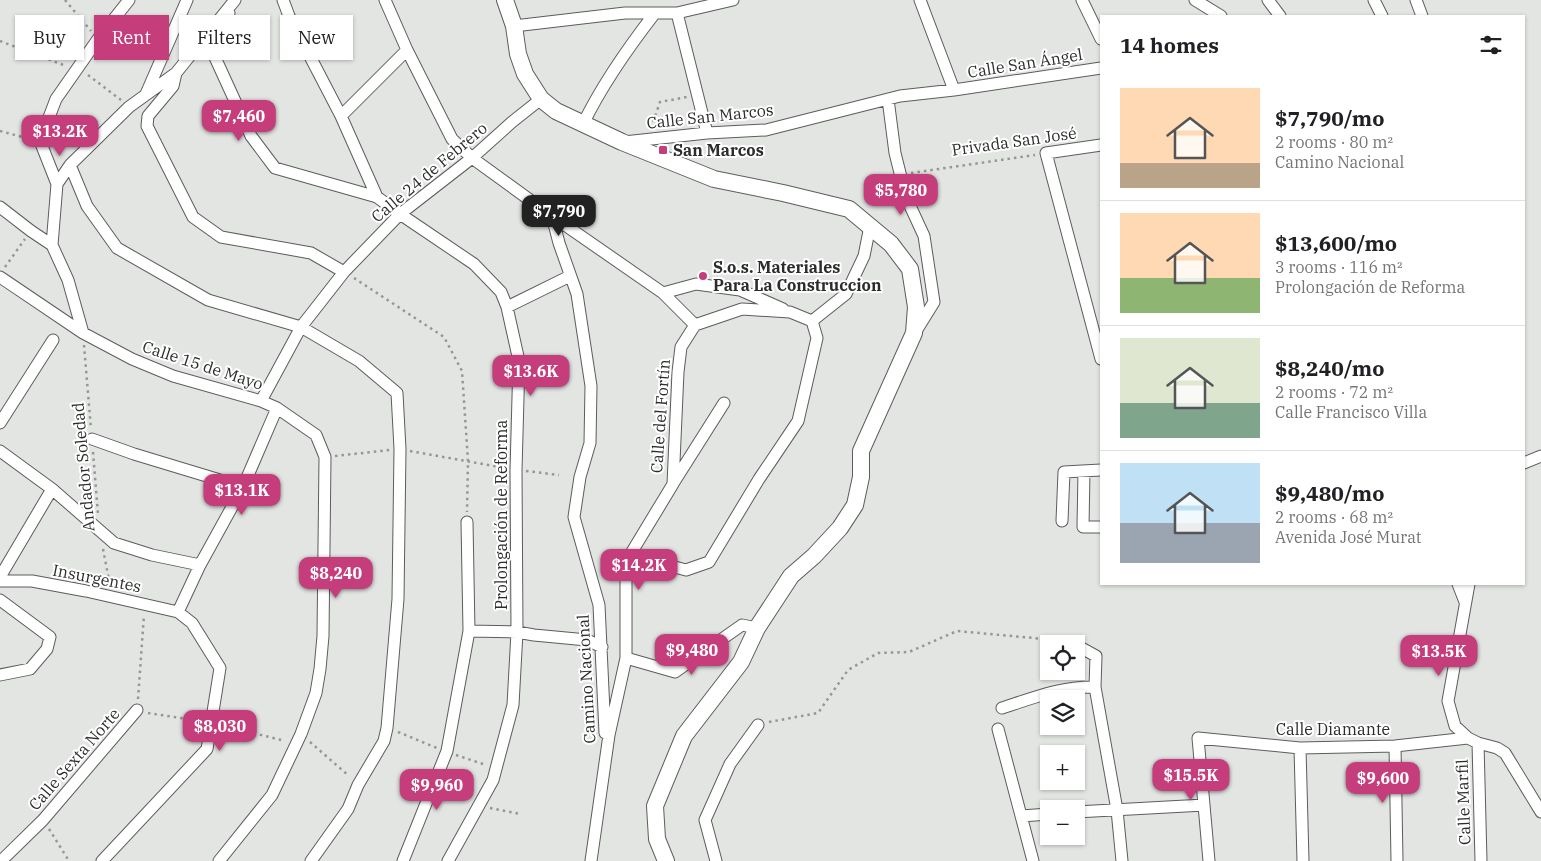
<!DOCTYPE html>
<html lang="en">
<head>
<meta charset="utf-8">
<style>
	:root { --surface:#fff; --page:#f6f6f6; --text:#202124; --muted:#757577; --line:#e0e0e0; --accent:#c53d7b }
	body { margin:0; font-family:"IBM Plex Serif",serif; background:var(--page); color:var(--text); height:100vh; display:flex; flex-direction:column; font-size:19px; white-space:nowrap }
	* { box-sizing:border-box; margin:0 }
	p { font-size:16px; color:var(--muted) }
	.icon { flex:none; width:28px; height:28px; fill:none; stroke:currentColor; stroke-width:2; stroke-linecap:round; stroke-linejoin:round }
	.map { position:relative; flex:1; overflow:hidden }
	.side { position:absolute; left:1100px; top:15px; width:425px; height:570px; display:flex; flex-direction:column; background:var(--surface); border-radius:0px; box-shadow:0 1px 4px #0004 }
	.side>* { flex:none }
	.hud { position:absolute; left:15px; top:15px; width:475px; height:45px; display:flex; gap:10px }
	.buttons { position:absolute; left:1040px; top:635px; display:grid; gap:10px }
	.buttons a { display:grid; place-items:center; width:45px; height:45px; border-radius:0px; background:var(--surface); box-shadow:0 1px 4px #0004; font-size:25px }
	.price { position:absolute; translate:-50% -42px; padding:0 11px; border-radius:10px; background:var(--accent); color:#fff; font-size:16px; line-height:32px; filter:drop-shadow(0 1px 2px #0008) }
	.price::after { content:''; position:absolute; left:50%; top:30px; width:15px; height:11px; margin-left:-8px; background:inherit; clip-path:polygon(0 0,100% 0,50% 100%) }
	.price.active { background:#222; color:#fff }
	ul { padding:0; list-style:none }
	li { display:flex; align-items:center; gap:15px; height:125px; padding:0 20px }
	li+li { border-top:1px solid var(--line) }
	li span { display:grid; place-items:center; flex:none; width:140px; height:100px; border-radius:0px; color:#555 }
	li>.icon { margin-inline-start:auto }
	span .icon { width:60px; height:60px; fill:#fffc; stroke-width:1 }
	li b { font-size:21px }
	h2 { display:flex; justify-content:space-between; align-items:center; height:60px; padding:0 20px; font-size:21px }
	.pill { padding:0 18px; border-radius:0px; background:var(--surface); box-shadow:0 1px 4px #0004; font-size:18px; line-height:45px }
	.pill.active { background:var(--accent); color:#fff }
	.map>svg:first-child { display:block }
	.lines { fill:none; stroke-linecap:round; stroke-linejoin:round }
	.street-casing { stroke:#5b5d5b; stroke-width:13 }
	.secondary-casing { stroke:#5b5d5b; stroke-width:18 }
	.path { stroke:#959795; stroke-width:2.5; stroke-dasharray:2.5 4; stroke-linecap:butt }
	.street { stroke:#fff; stroke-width:11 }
	.secondary { stroke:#fff; stroke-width:16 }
	.poi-dot { fill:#c53d7b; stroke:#fff; stroke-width:2 }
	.labels { text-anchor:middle; stroke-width:4; stroke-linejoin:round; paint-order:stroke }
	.street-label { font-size:16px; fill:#2b2c2b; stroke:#fff }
	.poi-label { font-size:16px; font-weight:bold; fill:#2b2c2b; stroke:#fff; text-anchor:start }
</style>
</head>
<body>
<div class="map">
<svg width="1541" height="861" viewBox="0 0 1541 861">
	<rect width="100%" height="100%" fill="#e2e5e2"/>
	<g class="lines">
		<defs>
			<path id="street" d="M283,0L289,16L341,116L377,197L400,214L474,264L501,292L507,307L519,361L516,470L517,632L513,705L493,780L448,861
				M385,0L407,50L452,139L472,158L552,216L663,293L695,325L742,309L790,312L812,321
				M920,0L954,90
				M1082,0L1101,39
				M1195,0L1221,16
				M1268,0L1280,16
				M1374,0L1382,16
				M1416,0L1422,16
				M229,13L213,53L251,136L275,168L377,197
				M677,13L707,133
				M514,26L625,13H677L733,0
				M176,73L173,86L148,116L147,126L193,217L221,237L311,253L344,272
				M146,94L187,0
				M888,99L895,153L906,197L924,236L934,302L916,331
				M341,116L407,50
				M583,124C603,83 627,49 655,13
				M624,142L707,133L766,130L900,96L954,90L1101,68
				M1101,145L1046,153L1101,359
				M70,165L87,206L117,248L208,300L301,327L359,361L397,393L400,449L398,599L387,728L384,741L358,785L348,809L311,861
				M57,184L40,141L56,99L98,39L129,0
				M0,207L31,231L52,245
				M552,216L559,243L577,294L591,386L590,443L580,477L574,517L599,605L605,733
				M0,277L83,333L132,359L173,376L261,401L277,408L316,435L325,457L323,636L320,669L316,693L301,734L272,795L219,861
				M663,293L696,284L740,290L783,309
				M507,307L570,276
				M812,321L846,294L864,256L870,226
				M83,333L68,280L52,245L57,184L70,165L129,107L176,73L235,0
				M261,401L301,327L344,272L400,214L472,158L512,122L541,99
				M0,423L53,340
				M92,439L134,454L243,487
				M0,451L52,489L114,543L152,555L200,565
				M1524,463L1541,456
				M1084,471L1083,527H1101
				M674,482L724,403
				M1062,521L1064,472L1101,470
				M630,555L686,570L709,562L759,479L798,421L817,338L812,321
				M0,577L52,489
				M0,581H32L86,591L178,612L192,623L220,668L207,749L102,861
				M1458,584L1465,602
				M1469,584L1448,701L1455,726L1468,738L1478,743L1497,748L1505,753L1541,812
				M0,600L50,637L47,649L30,669L0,675
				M178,612L200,565L243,487L277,408
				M469,631L517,632L534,635L587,640L602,647
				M1076,645L1096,656L1095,687L1117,810L1122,861
				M626,658L675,672L742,625L757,628
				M1002,708C1033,698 1062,686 1095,687
				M998,729L1033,861
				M1478,743L1481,861
				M1395,746L1397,861
				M1300,748L1303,861
				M1076,812L1204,805
				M1021,816L1049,814
				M1,861L43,820L137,710
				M403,861L447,751L469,631L467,522
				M591,861L609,735L626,658V582L630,555L673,484L678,372L681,347L695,325
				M716,861L705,820L730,764L758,725
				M1209,861L1198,738L1300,748L1395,746L1468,738"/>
			<path id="secondary" d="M505,0L514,26L518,54L525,74L541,99L556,111L622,142L714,179L783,193L849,209L891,244L910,269L916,307L914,333L861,451V477L855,505L840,528L814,556L791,576L757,628L741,662L684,736L655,806L657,839L666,861"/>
		</defs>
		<use href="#street" class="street-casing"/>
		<use href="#secondary" class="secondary-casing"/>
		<path class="path" d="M65,0L91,31
			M0,41L66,66
			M88,75L121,100
			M651,128L660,102L687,97
			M0,131L30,139
			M911,173L1035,155
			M5,267L25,239
			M354,278L444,337L462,371L468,461L467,512
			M84,345L91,429
			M410,451L505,468
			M93,452L98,514
			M335,456L390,450
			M526,471L559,475
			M103,549L110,585
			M138,699L144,615
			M148,713L200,721
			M769,722L818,713L848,670L878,653L909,652L957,631L1066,641
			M222,725L285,741
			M398,732L437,748
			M310,742L349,776
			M456,755L486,765
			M490,808L520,814
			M49,829L69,861"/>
		<use href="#street" class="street"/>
		<use href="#secondary" class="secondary"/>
	</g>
	<g class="poi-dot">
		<rect x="658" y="145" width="10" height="10" rx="2.5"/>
		<circle cx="703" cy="276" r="5"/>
	</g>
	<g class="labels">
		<g class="street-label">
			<text transform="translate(1025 63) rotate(-9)" y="6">Calle San Ángel</text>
			<text transform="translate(710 116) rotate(-6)" y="6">Calle San Marcos</text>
			<text transform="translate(1014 141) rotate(-8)" y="6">Privada San José</text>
			<text transform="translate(429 172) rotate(-40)" y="6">Calle 24 de Febrero</text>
			<text transform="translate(203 365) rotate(18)" y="6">Calle 15 de Mayo</text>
			<text transform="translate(660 416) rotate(-86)" y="6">Calle del Fortín</text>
			<text transform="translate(83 467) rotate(-95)" y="6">Andador Soledad</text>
			<text transform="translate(501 515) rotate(-90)" y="6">Prolongación de Reforma</text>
			<text transform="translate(97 578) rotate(11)" y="6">Insurgentes</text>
			<text transform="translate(586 679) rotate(-93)" y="6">Camino Nacional</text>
			<text x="1333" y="735">Calle Diamante</text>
			<text transform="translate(74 759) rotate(-49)" y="6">Calle Sexta Norte</text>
			<text transform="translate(1463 802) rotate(-92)" y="6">Calle Marfil</text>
		</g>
		<g class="poi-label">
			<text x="673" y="156">San Marcos</text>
			<text x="713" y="273">S.o.s. Materiales<tspan x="713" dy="18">Para La Construccion</tspan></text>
		</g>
	</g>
</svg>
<div class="buttons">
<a><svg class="icon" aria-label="locate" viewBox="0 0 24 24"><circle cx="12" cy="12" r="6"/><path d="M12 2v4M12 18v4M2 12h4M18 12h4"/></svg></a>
<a><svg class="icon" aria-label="layers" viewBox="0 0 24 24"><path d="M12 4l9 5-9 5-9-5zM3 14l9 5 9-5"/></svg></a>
<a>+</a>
<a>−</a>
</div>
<b class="price" style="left:239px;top:142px">$7,460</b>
<b class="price" style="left:60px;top:157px">$13.2K</b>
<b class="price" style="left:901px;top:216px">$5,780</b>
<b class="price active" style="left:559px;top:237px">$7,790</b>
<b class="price" style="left:531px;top:397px">$13.6K</b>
<b class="price" style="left:242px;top:516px">$13.1K</b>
<b class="price" style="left:639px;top:591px">$14.2K</b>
<b class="price" style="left:336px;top:599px">$8,240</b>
<b class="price" style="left:692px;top:676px">$9,480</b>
<b class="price" style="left:1439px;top:677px">$13.5K</b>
<b class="price" style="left:220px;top:752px">$8,030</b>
<b class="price" style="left:1191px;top:801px">$15.5K</b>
<b class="price" style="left:1383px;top:804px">$9,600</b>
<b class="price" style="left:437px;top:811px">$9,960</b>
<div class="hud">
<a class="pill">Buy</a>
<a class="pill active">Rent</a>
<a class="pill">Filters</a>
<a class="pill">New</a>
</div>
<section class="side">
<h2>14 homes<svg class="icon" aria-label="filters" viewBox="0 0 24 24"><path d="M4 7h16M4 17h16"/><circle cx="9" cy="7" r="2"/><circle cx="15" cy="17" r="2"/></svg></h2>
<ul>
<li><span style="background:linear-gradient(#ffd9b3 75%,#b9a48a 0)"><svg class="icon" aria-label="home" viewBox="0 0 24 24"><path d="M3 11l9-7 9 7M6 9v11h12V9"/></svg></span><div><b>$7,790/mo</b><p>2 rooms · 80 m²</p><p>Camino Nacional</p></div></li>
<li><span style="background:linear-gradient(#ffd9b3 65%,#8fb573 0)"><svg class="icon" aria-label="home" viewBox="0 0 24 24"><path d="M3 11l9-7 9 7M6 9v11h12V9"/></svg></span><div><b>$13,600/mo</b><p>3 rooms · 116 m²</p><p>Prolongación de Reforma</p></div></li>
<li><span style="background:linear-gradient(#dfe7d0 65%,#7fa58c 0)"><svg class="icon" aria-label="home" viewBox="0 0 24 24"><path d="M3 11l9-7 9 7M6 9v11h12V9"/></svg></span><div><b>$8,240/mo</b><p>2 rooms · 72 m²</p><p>Calle Francisco Villa</p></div></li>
<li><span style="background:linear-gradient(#bfe0f5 60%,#9aa5b1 0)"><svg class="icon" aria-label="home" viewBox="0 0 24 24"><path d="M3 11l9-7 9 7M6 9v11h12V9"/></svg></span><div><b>$9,480/mo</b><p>2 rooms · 68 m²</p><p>Avenida José Murat</p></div></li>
</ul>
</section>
</div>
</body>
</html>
